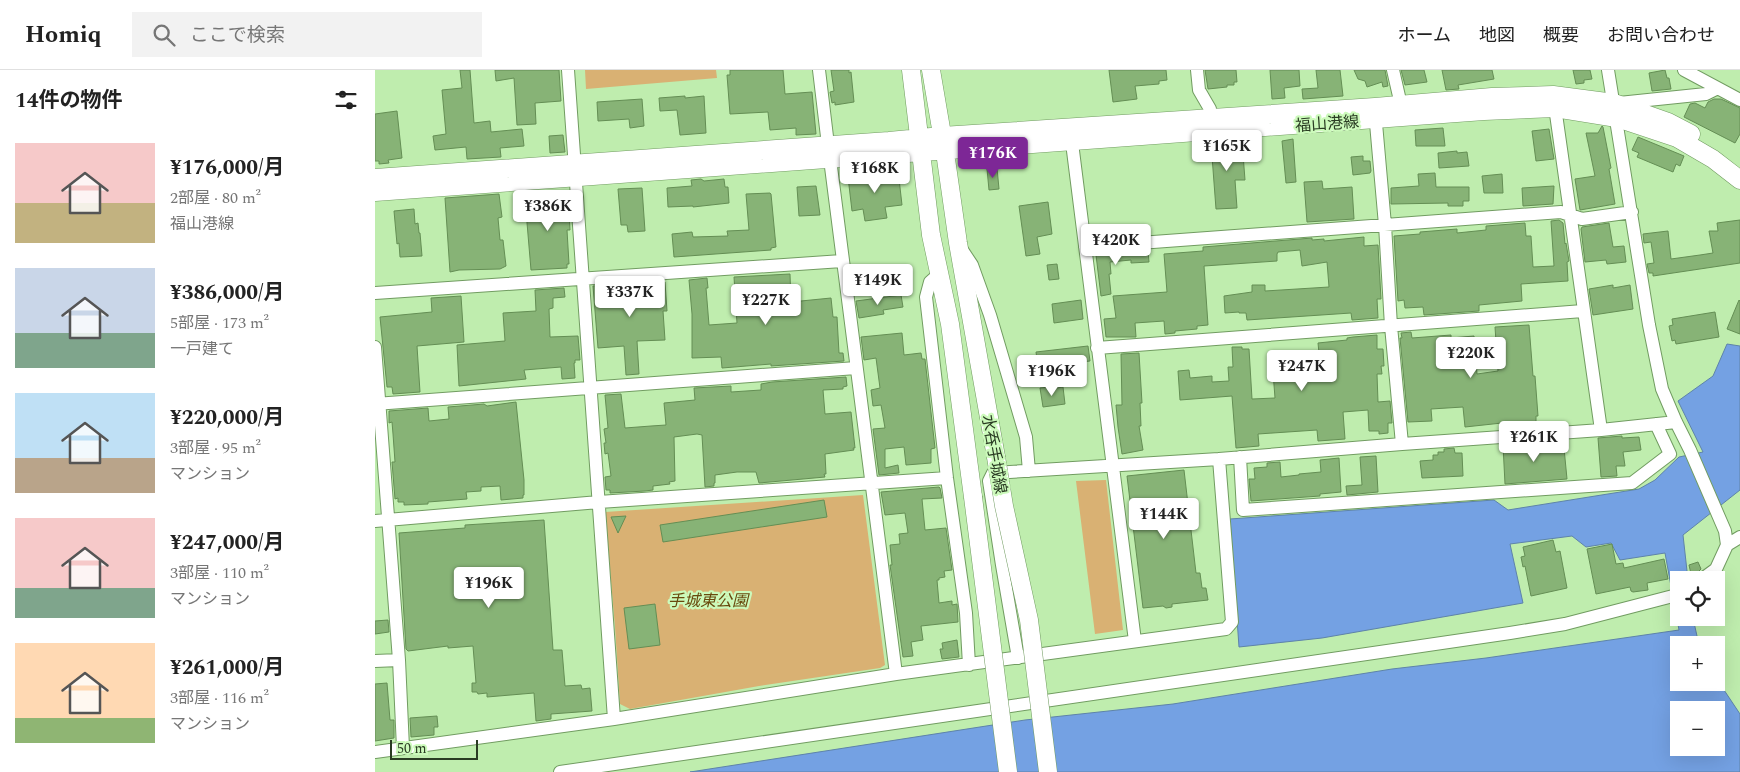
<!DOCTYPE html>
<html lang="ja">
<head>
<meta charset="utf-8">
<style>
	:root { --surface:#fff; --page:#f2f2f2; --text:#222; --muted:#767676; --line:#e0e0e0; --accent:#7d2796 }
	body { margin:0; font-family:Spectral,"Noto Sans JP",serif; background:var(--page); color:var(--text); height:100vh; display:flex; flex-direction:column; font-size:19px; white-space:nowrap }
	* { box-sizing:border-box; margin:0 }
	p { font-size:16px; color:var(--muted) }
	.icon { flex:none; width:28px; height:28px; fill:none; stroke:currentColor; stroke-width:2; stroke-linecap:round; stroke-linejoin:round }
	.map { position:relative; flex:1; overflow:hidden }
	.side { display:flex; flex-direction:column; background:var(--surface); width:375px }
	.side>* { flex:none }
	.controls { position:absolute; left:1295px; top:501px; display:grid; gap:10px }
	.controls a { display:grid; place-items:center; width:55px; height:55px; border-radius:0px; background:var(--surface); box-shadow:0 5px 20px #0002; font-size:25px }
	.scale { position:absolute; left:15px; bottom:12px; width:88px; box-sizing:border-box; padding-left:5px; border:2px solid #2a3c23; border-top:0; font-size:14px; line-height:18px; white-space:nowrap; color:#2a3c23; -webkit-text-stroke:4px #ccfabb; paint-order:stroke }
	.price { position:absolute; translate:-50% -42px; padding:0 11px; border-radius:5px; background:#fff; color:#222; font-size:16px; line-height:32px; filter:drop-shadow(0 1px 2px #0008) }
	.price::after { content:''; position:absolute; left:50%; top:30px; width:15px; height:11px; margin-left:-8px; background:inherit; clip-path:polygon(0 0,100% 0,50% 100%) }
	.price.active { background:var(--accent); color:#fff }
	ul { padding:0; list-style:none }
	li { display:flex; align-items:center; gap:15px; height:125px; padding:0 15px }
	li span { display:grid; place-items:center; flex:none; width:140px; height:100px; border-radius:0px; color:#555 }
	li>.icon { margin-inline-start:auto }
	span .icon { width:60px; height:60px; fill:#fffc; stroke-width:1 }
	li b { font-size:21px }
	h2 { display:flex; justify-content:space-between; align-items:center; height:60px; padding:0 15px; font-size:21px }
	header { display:flex; align-items:center; gap:30px; box-sizing:border-box; height:70px; padding:0 25px; background:var(--surface); border-bottom:1px solid var(--line) }
	header strong { font-size:24px }
	nav { display:flex; gap:28px; margin-inline-start:auto; font-size:18px }
	.search { width:350px; height:45px; background:var(--page); display:flex; align-items:center; gap:12px; box-sizing:border-box; padding:0 18px; border-radius:0px; color:var(--muted); font-size:19px }
	main { display:flex; flex:1; min-height:0 }
	.map>svg:first-child { display:block }
	.green { fill:#d9b173 }
	.water { fill:#74a1e3; stroke:#5e83a9; fill-rule:evenodd }
	.building { fill:#87b376; stroke:#648e54 }
	.lines { fill:none; stroke-linecap:round; stroke-linejoin:round }
	.street-casing { stroke:#719c61; stroke-width:14 }
	.secondary-casing { stroke:#719c61; stroke-width:19 }
	.street { stroke:#fff; stroke-width:12 }
	.secondary { stroke:#fff; stroke-width:18 }
	.secondary-bridge-casing { stroke:#719c61; stroke-width:19; stroke-linecap:butt }
	.secondary-bridge { stroke:#fff; stroke-width:18 }
	.labels { text-anchor:middle; stroke-width:4.5; stroke-linejoin:round; paint-order:stroke }
	.street-label { font-size:16px; fill:#2a3c23; stroke:#ccfabb }
	.park-label { font-size:16px; font-style:italic; fill:#69490d; stroke:#ccfabb }
</style>
</head>
<body>
<header>
<strong>Homiq</strong>
<div class="search"><svg class="icon" aria-label="search" viewBox="0 0 24 24"><circle cx="10" cy="10" r="6"/><path d="M15 15l6 6"/></svg>ここで検索</div>
<nav><a>ホーム</a><a>地図</a><a>概要</a><a>お問い合わせ</a></nav>
</header>
<main>
<section class="side">
<h2>14件の物件<svg class="icon" aria-label="filters" viewBox="0 0 24 24"><path d="M4 7h16M4 17h16"/><circle cx="9" cy="7" r="2"/><circle cx="15" cy="17" r="2"/></svg></h2>
<ul>
<li><span style="background:linear-gradient(#f6c9c9 60%,#c2b280 0)"><svg class="icon" aria-label="home" viewBox="0 0 24 24"><path d="M3 11l9-7 9 7M6 9v11h12V9"/></svg></span><div><b>¥176,000/月</b><p>2部屋 · 80 m²</p><p>福山港線</p></div></li>
<li><span style="background:linear-gradient(#c9d6e8 65%,#7fa58c 0)"><svg class="icon" aria-label="home" viewBox="0 0 24 24"><path d="M3 11l9-7 9 7M6 9v11h12V9"/></svg></span><div><b>¥386,000/月</b><p>5部屋 · 173 m²</p><p>一戸建て</p></div></li>
<li><span style="background:linear-gradient(#bfe0f5 65%,#b9a48a 0)"><svg class="icon" aria-label="home" viewBox="0 0 24 24"><path d="M3 11l9-7 9 7M6 9v11h12V9"/></svg></span><div><b>¥220,000/月</b><p>3部屋 · 95 m²</p><p>マンション</p></div></li>
<li><span style="background:linear-gradient(#f6c9c9 70%,#7fa58c 0)"><svg class="icon" aria-label="home" viewBox="0 0 24 24"><path d="M3 11l9-7 9 7M6 9v11h12V9"/></svg></span><div><b>¥247,000/月</b><p>3部屋 · 110 m²</p><p>マンション</p></div></li>
<li><span style="background:linear-gradient(#ffd9b3 75%,#8fb573 0)"><svg class="icon" aria-label="home" viewBox="0 0 24 24"><path d="M3 11l9-7 9 7M6 9v11h12V9"/></svg></span><div><b>¥261,000/月</b><p>3部屋 · 116 m²</p><p>マンション</p></div></li>
</ul>
</section>
<div class="map">
<svg width="1365" height="702" viewBox="0 0 1365 702">
	<rect width="100%" height="100%" fill="#bfedae"/>
	<path class="green" d="M210,0H341L342,8L211,19Z
		M731,410L748,560L720,564L701,411Z
		M488,425L510,595L505,598L384,616L255,639L245,634L240,557L230,442Z"/>
	<path class="water" d="M1352,274L1365,276V420L1308,465L1313,510H1304V548H1318L1324,575H1304V612H1341V608L1365,644V702H315L650,650L798,634L1017,599L1111,588L1304,560L1290,483L1245,490L1236,473L1211,477L1197,466L1135,474L1148,533L947,568L864,577L855,449L1119,430L1133,440L1264,419L1280,410L1304,387L1328,382L1303,331L1338,306ZM1304,640H1341V678H1304Z"/>
	<path class="building" d="M85,0H95L99,53L115,51L116,62L147,59L149,76L125,78L126,87L92,89L91,77L60,80L58,66L71,64L67,20L87,18Z
		M120,0H184L186,31L160,33L161,54L142,55L139,8L121,11Z
		M355,0H408L410,24L437,22L441,64L421,65V58L395,60L393,42L355,44L352,5H355Z
		M456,0H474V3L476,2L479,32L460,35V32L457,33L455,22L459,21Z
		M734,0H791L792,10L784,11V14L760,16L762,29L738,32Z
		M830,0H861L862,12H859V15H852V17L833,19Z
		M895,0H924L925,16L909,18L910,28L897,29Z
		M941,0H965L968,26L928,29L927,19L943,18Z
		M979,0H1010L1013,16L1008,17L1007,12L992,17L990,11L983,9Z
		M1026,0H1049L1052,12L1030,15Z
		M1067,0H1117L1119,9L1083,15L1084,19L1071,20Z
		M1198,0H1215L1217,9L1209,10V13L1201,14Z
		M1290,0L1292,8H1294L1296,19L1277,21L1274,3Z
		M310,26V28L329,26L331,63L305,65L302,40L285,41L284,28Z
		M267,29L269,56L255,58L254,49L223,51L222,32Z
		M1339,29H1346L1365,38V64L1360,73L1309,47L1315,34L1320,33L1330,38L1333,32Z
		M22,41L27,88L13,90L14,93L4,94V91H0V44Z
		M1227,56L1228,57L1236,98L1234,99L1240,134L1205,140L1200,109L1220,106L1211,63H1223Z
		M1068,58L1070,76H1041L1040,60Z
		M1174,59L1179,89L1161,91L1157,61Z
		M188,65L190,82L175,83L174,66Z
		M1263,67L1309,86L1305,96L1301,94L1298,102L1262,87L1264,83L1257,80Z
		M918,69L921,112L911,113L907,71Z
		M867,71L870,110H860L862,138L841,139L836,73Z
		M1082,81V83L1092,82L1094,96L1064,98L1063,83Z
		M988,86V91H995L996,101L995,103L978,105L976,87Z
		M622,98L624,119L614,120L612,99Z
		M523,100L527,135L510,137L512,148L490,151L488,139L477,141L473,107Z
		M1060,103L1061,117H1094V131H1088V136H1073V133L1016,134V118L1044,116L1043,104Z
		M1127,104L1128,123H1109L1107,106Z
		M326,109L329,111L349,109L350,117H353L354,133L318,137V136L293,137L292,118L317,116L316,110Z
		M947,111L948,119L977,117L979,149L932,152L929,112Z
		M441,116L445,145L424,146L422,117Z
		M1179,116L1178,134L1148,136L1147,118Z
		M267,118L270,161L253,162L252,155H246L243,119Z
		M395,123L396,124L401,177L396,178V180L299,187L297,164L317,162L318,167L353,166L352,161L374,160L371,124Z
		M124,124L127,147L123,148L125,170H128L131,196L125,199L84,200L75,202L70,128Z
		M193,126L195,160H192L194,194H192V198L156,200L150,129Z
		M673,132L677,164L662,167L665,184L651,186L644,136Z
		M39,139L40,154L43,153L44,163H45L47,186L25,187L24,173L22,174L19,141Z
		M1184,150L1188,153L1190,174L1191,173L1194,191L1192,192L1193,211L1146,214L1147,231L1104,235V241L1049,245L1048,237L1030,238L1029,230L1023,231L1019,166L1045,164V162L1082,159V163L1111,160V156L1150,153L1151,166H1156L1158,197L1179,196L1176,151Z
		M1365,150V193L1278,206V203H1274L1272,194L1279,193L1276,172L1269,173L1268,164L1293,161L1296,189L1325,185L1338,183L1334,161H1343L1342,153Z
		M1234,153L1238,177L1249,176L1251,192L1232,194L1231,190L1210,192L1206,159L1207,157Z
		M989,167V176L1003,175L1006,229H1002L1003,248L977,250L976,243L872,250L871,243H864V242L850,243L849,226L877,222V215H890V221L954,217L952,192L927,196L925,180L903,182L902,184V191L829,196L833,255L822,256V259L800,261V263L790,264L789,251L760,253L761,267H731L729,249L741,248L738,226L792,222L789,184L828,181V177L937,168V170L949,169V171Z
		M773,181L774,192L756,193V190L735,192L736,204H734L736,224L726,226L721,185Z
		M682,194L684,209L674,210L672,195Z
		M415,204L416,232L456,228L458,247H462L464,283H468L469,291L396,296V294L347,298L346,287L317,288V244L314,210L332,208L333,218H331L334,255L362,253L359,207Z
		M290,212L292,241H288L290,270L262,271L264,304L251,305L249,276L223,278L218,216L248,214V217L266,216V213Z
		M1238,215V218L1255,215L1258,239L1218,245L1214,219Z
		M189,218L190,227L178,228V238L174,239L175,267L203,266L205,290H200V293H199L200,308L187,309L186,297L149,300L151,309L84,316L82,275L130,271L128,243L161,241L160,220Z
		M526,225L528,237L508,240L509,244L484,248L481,231Z
		M86,226L89,272L42,276L45,322L18,324L17,317H12L5,247L57,242L56,228Z
		M706,230L708,249L679,253L677,234Z
		M1364,230L1365,231V264L1352,259Z
		M1340,242L1344,267L1301,274L1300,270L1297,271L1294,256L1298,255L1297,249Z
		M1154,255L1158,306H1160L1163,346H1161V354H1155V357L1136,358V356H1127V353L1090,357L1088,337L1056,339L1057,351L1033,352L1025,268H1027L1026,263L1036,262L1037,268L1076,265V268L1099,266L1102,304L1123,301L1120,257Z
		M527,263L529,285L546,283L547,289H550L560,378L556,379V393L531,395L529,377L510,379V398L523,395L524,403L504,405L498,359L510,358L506,335L498,336L496,320L505,318L501,288L489,290L486,267Z
		M1002,265V279H1008L1009,296H1006L1007,304H1002L1003,332L1015,331L1017,353H1013V363L1004,364V361H994L993,340L968,342L970,369L943,371L942,360L883,364L884,376L861,378L857,326L805,330L803,301L814,300L815,308L837,306V312L854,311L853,297H858L857,277H867V279H874L877,329L900,328L897,289L927,287L926,284L944,283L943,273L972,270V268L978,267Z
		M713,276L715,291L663,297L661,282Z
		M764,283L767,333H765L766,356H764L768,380L747,384L743,357L741,335H747L746,284Z
		M471,307L472,316L468,317V319L448,320L450,344L476,342L480,378H478L479,380L450,384L451,404H449L450,407L384,413L381,402H362L340,405V413H339V416L330,417L327,365L322,364L299,367L300,411L294,412L295,414L278,416V420L270,421L235,423V420H231L230,407L236,406L233,383L230,384L229,373H231L229,359L233,358L230,325L246,324L250,358L276,356L291,355L289,333L320,330L319,318L356,316V322L386,320V314L397,312Z
		M675,317L676,319L688,317L690,334L668,337L665,318Z
		M141,332L149,410V425H148V428L126,430L125,416L106,417V421L91,422L92,429L53,432V434L29,435V432H23V428L20,429L17,392H20L18,364L17,352L14,353V341L53,338L54,351L74,349L73,337L109,334L112,336Z
		M1247,366V368L1264,367L1266,380L1248,382L1250,396H1241L1242,406L1226,407L1223,368Z
		M1156,373V375L1181,374V378H1189L1192,409L1130,414L1128,375Z
		M1079,378L1080,383H1087L1088,406L1047,408L1045,391L1058,390V385H1063V382H1069V379Z
		M1001,386L1003,422L972,425L971,416L987,415L985,387Z
		M964,388L966,422L945,424V426L876,431L874,409H880L879,398L892,397V393L905,392L906,407L924,405V404L946,402L945,390Z
		M809,400L821,503H825L827,518H831L833,530L797,534V537L791,538L788,536L768,538L752,406Z
		M564,417L565,418L567,428L547,429L550,460L571,458L577,500L569,501L570,507L564,508V510H562L564,533L577,531V535L582,534L583,552L546,556L548,570L536,572L538,586L528,587L515,495H517L515,475L525,474L524,464L533,463L530,443L510,445L506,422Z
		M449,430L452,447L288,472L285,455Z
		M251,446L243,463L236,447Z
		M169,450L178,580H187L190,616L206,615L207,619L215,618L217,641L176,644V649L161,651L159,623L112,627V623L103,624L102,622H97V613H101L98,576L73,578V576L33,581L31,579L24,463L90,458V455Z
		M1178,470L1181,482L1185,481L1192,518L1156,526L1150,496L1148,497L1146,487L1150,486L1148,477Z
		M1237,474L1241,494L1248,493L1249,498L1289,489L1293,509L1272,513L1273,520L1258,522L1256,521L1255,517L1221,524L1212,479Z
		M1323,492L1326,499L1322,503L1316,504L1314,495Z
		M280,534L285,575L254,579L249,538Z
		M13,550L14,562L0,564V551Z
		M582,570L584,587L567,589L565,579H568L567,573Z
		M12,613L15,650H19V668L0,671V614Z
		M62,646L63,657H59V665L36,667L35,648Z"/>
	<g class="lines">
		<defs>
			<path id="street" d="M193,0L239,649
				M444,0L453,75
				M822,0L824,20L835,39V49
				M1018,0L1026,35
				M1233,0L1274,255L1287,319L1301,352L1315,380L1350,461L1352,475L1341,499L1326,510
				M1309,0L1365,30
				M1179,30L1226,360
				M1244,33L1331,24L1341,19
				M1000,42L1010,155L1016,256L1027,374
				M696,65L760,571
				M455,89L521,604
				M710,177L1186,142L1207,149L1257,142
				M587,180L597,195L615,245L651,367L654,401
				M564,204L555,212L551,227L572,408L591,543L594,595
				M0,223L467,191
				M0,277L24,590L28,678
				M722,278L1208,241
				M0,334L481,298
				M865,387L868,440L1257,413L1295,384L1281,354
				M0,451L224,432L572,408
				M1352,475L1365,467
				M643,588L627,495L614,411L618,403L844,389L1027,374L1226,360L1301,352
				M0,591L24,590
				M0,682L239,649L521,604L851,559L857,552L844,389
				M185,702L1135,563L1190,554L1298,526L1304,523"/>
			<path id="secondary" d="M536,0L556,165L575,254L598,427
				M556,0L570,82L583,173L621,387
				M0,108L514,71L567,66L1000,37L1117,27L1178,25L1239,33L1293,52L1316,64
				M0,122L1109,41L1180,38L1242,48L1302,68L1338,89L1365,110"/>
		</defs>
		<use href="#street" class="street-casing"/>
		<use href="#secondary" class="secondary-casing"/>
		<use href="#street" class="street"/>
		<use href="#secondary" class="secondary"/>
		<defs>
			<path id="secondary-bridge" d="M621,387L629,436L654,550L673,702
				M598,427L633,702"/>
		</defs>
		<use href="#secondary-bridge" class="secondary-bridge-casing"/>
		<use href="#secondary-bridge" class="secondary-bridge"/>
	</g>
	<g class="labels">
		<g class="street-label">
			<text transform="translate(952 53) rotate(-4)" y="6">福山港線</text>
			<text transform="translate(620 384) rotate(80)" y="6">水呑手城線</text>
		</g>
		<g class="park-label">
			<text x="333" y="536">手城東公園</text>
		</g>
	</g>
</svg>
<div class="controls">
<a><svg class="icon" aria-label="locate" viewBox="0 0 24 24"><circle cx="12" cy="12" r="6"/><path d="M12 2v4M12 18v4M2 12h4M18 12h4"/></svg></a>
<a>+</a>
<a>−</a>
</div>
<div class="scale">50 m</div>
<b class="price" style="left:852px;top:102px">¥165K</b>
<b class="price active" style="left:618px;top:109px">¥176K</b>
<b class="price" style="left:500px;top:124px">¥168K</b>
<b class="price" style="left:173px;top:162px">¥386K</b>
<b class="price" style="left:741px;top:196px">¥420K</b>
<b class="price" style="left:503px;top:236px">¥149K</b>
<b class="price" style="left:255px;top:248px">¥337K</b>
<b class="price" style="left:391px;top:256px">¥227K</b>
<b class="price" style="left:1096px;top:309px">¥220K</b>
<b class="price" style="left:927px;top:322px">¥247K</b>
<b class="price" style="left:677px;top:327px">¥196K</b>
<b class="price" style="left:1159px;top:393px">¥261K</b>
<b class="price" style="left:789px;top:470px">¥144K</b>
<b class="price" style="left:114px;top:539px">¥196K</b>
</div>
</main>
</body>
</html>
